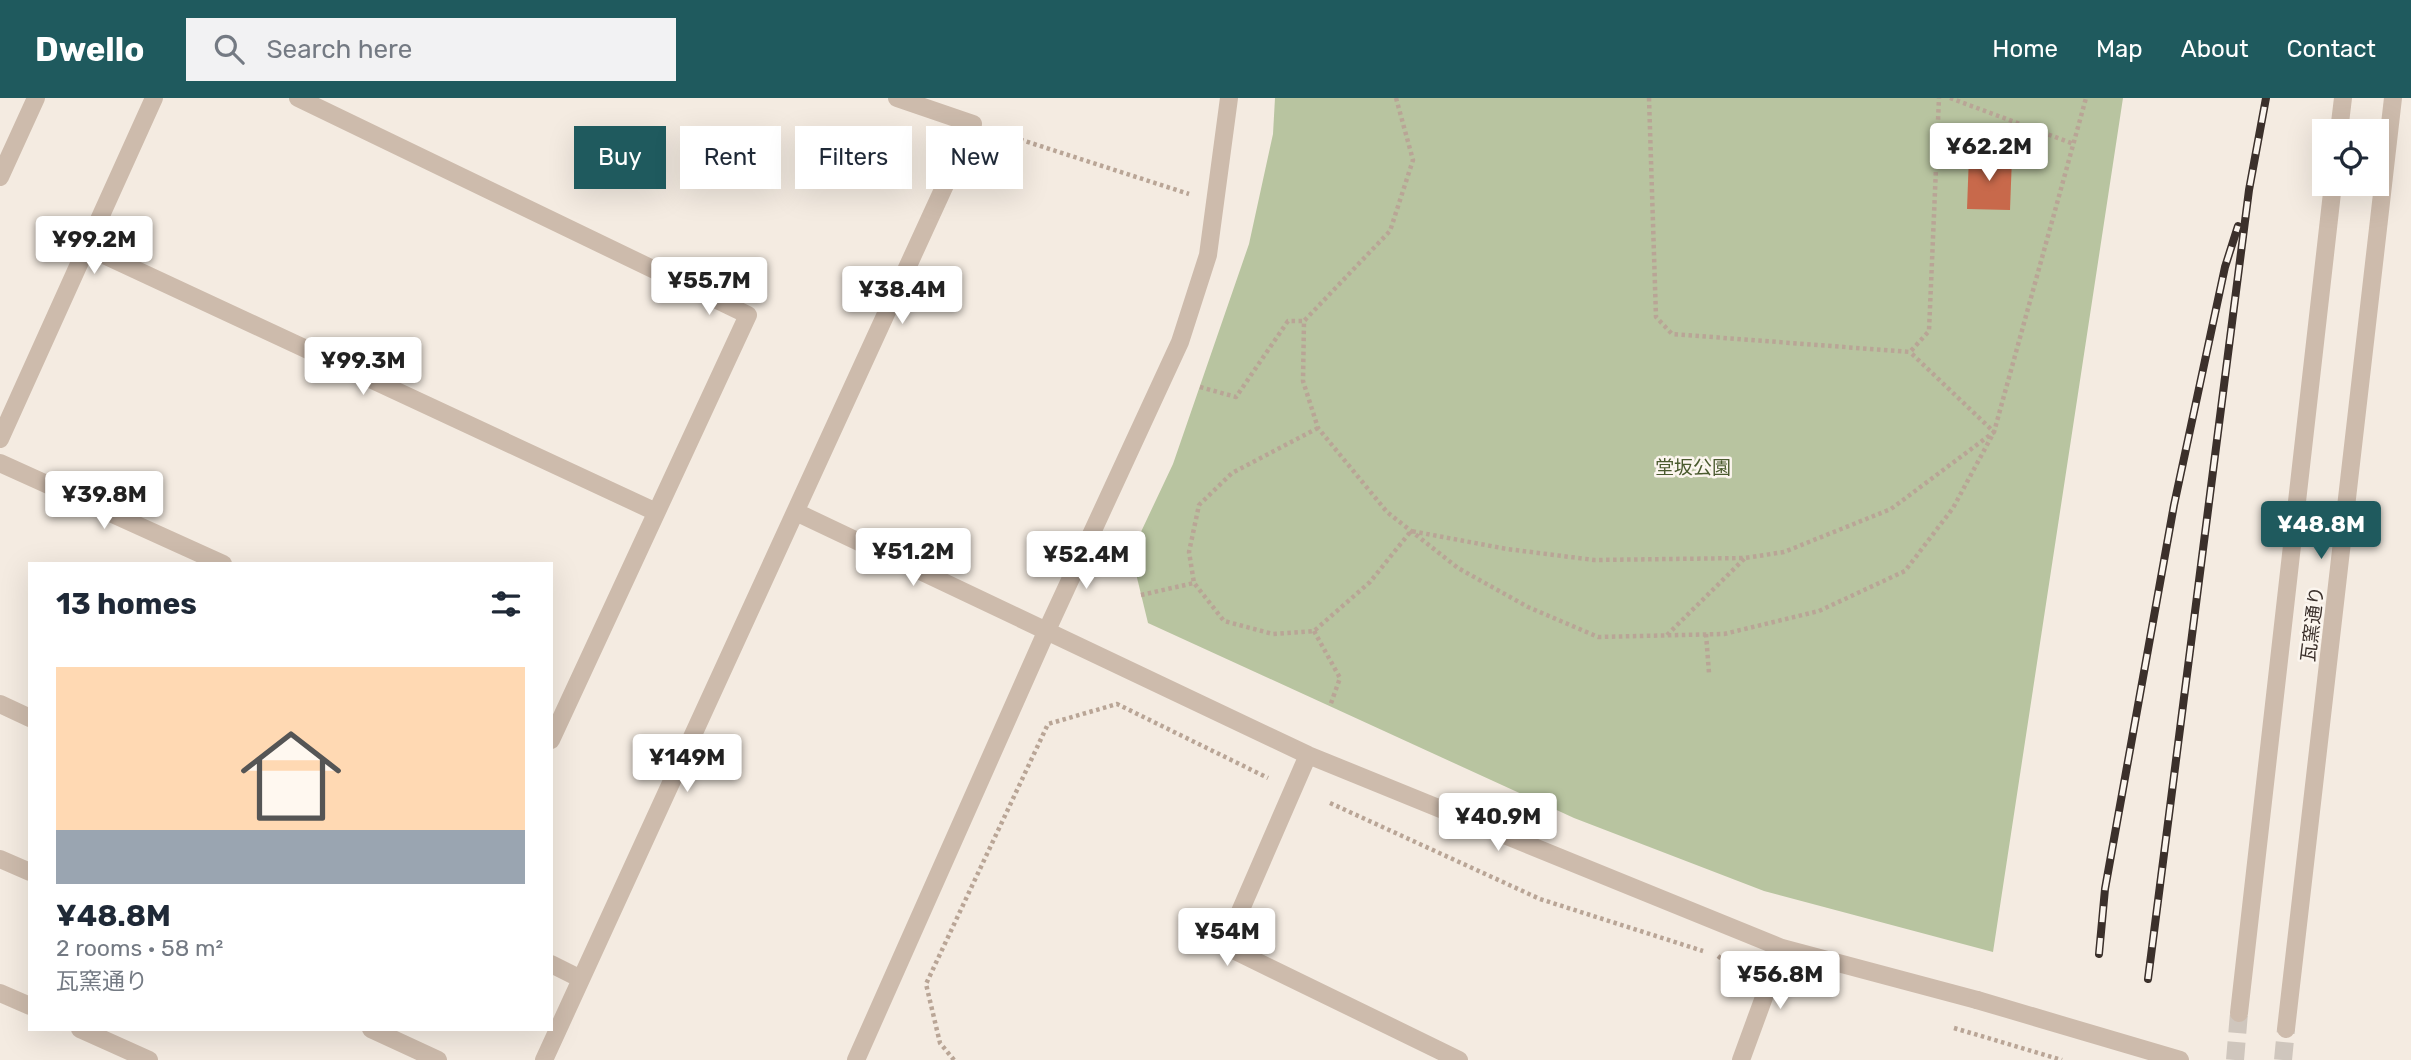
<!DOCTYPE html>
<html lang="en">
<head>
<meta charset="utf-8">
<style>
	:root { --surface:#fff; --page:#f2f2f3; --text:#1f2937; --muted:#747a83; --line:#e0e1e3; --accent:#1f5a5e }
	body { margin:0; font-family:Rubik,"Noto Sans JP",sans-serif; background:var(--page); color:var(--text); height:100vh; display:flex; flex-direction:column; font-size:26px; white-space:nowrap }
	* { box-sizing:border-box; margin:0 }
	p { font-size:23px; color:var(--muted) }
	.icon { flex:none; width:38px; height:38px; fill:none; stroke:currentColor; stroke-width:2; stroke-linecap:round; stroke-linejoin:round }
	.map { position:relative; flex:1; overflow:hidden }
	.side { position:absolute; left:28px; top:464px; width:525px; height:469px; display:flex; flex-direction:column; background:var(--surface); border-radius:0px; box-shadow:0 7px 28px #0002 }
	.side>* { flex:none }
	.banner { position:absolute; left:574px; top:28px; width:665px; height:63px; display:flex; gap:14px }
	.tools { position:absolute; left:2312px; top:21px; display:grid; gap:14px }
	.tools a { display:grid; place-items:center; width:77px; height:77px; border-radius:0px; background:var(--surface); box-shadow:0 7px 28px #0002; font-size:35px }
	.price { position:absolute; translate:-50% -60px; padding:0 16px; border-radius:7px; background:#fff; color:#222; font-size:23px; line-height:46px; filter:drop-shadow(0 2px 4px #0008) }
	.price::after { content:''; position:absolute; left:50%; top:42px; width:21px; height:16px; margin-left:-10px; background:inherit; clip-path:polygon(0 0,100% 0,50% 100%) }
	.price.current { background:var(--accent); color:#fff }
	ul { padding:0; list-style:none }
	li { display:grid; align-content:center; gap:14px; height:371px; padding:0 28px }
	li+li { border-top:2px solid var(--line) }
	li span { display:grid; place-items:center; height:217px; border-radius:0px; color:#555 }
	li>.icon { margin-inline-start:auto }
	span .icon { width:126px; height:126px; fill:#fffc; stroke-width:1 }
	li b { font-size:30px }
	h2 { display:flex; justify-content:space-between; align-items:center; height:84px; padding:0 28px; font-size:30px }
	.tag { padding:0 24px; border-radius:0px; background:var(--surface); box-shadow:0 7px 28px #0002; font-size:24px; line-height:63px }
	.tag.current { background:var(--accent); color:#fff }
	header { display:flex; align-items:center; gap:42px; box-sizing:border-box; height:98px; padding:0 35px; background:var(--accent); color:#fff }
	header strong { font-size:33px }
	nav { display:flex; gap:38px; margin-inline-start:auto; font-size:24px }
	.search { width:490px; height:63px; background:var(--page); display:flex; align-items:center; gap:18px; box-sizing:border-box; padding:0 24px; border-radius:0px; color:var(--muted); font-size:26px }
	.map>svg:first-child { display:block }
	.green { fill:#b8c4a0 }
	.building { fill:#c8694b }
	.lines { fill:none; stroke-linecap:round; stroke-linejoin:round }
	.minor-tunnel { stroke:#cfc6bd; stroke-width:18; stroke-dasharray:18 9; stroke-linecap:butt }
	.path { stroke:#b9a596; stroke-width:4.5; stroke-dasharray:3.5 3.5; stroke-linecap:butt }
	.minor { stroke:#cdbbac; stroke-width:18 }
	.rail-casing { stroke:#3b302b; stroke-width:8 }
	.rail { stroke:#fbf5ee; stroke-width:5; stroke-dasharray:16; stroke-linecap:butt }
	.minor-bridge { stroke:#cdbbac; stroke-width:18 }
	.labels { text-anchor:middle; stroke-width:5; stroke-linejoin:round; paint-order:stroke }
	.park-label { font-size:19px; fill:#4a5a2e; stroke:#fbf5ee }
	.street-label { font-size:19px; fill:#3b302b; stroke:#fbf5ee }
</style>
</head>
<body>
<header>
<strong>Dwello</strong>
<div class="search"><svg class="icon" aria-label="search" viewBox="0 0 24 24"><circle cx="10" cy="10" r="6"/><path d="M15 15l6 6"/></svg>Search here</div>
<nav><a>Home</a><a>Map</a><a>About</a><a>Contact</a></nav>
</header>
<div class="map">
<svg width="2411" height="962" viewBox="0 0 2411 962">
	<rect width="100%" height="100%" fill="#f4ebe1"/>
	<path class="green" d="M1275,0H2123L1993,854L1764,793L1574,720L1148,525L1131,455L1173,366L1249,146L1273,36Z"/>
	<path class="building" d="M1969,57L2012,59L2010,112L1967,111Z"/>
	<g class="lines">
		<path class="minor-tunnel" d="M2235,962L2239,915
			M2283,962L2286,931"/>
		<path class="path" d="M1396,0L1413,62L1390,133L1304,223L1303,283L1318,330L1387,414L1458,470L1528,509L1598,539L1724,536L1819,513L1905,473L1953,410L1994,334L2086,0
			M1649,0L1656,219L1672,236L1910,254L1929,233L1939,0
			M1950,0L2074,46
			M1000,35L1189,96
			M1200,289L1236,299L1288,223H1304
			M1318,330L1232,375L1199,407L1189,454L1194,485L1224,523L1273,536L1314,533L1370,484L1411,433L1507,451L1594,462L1745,460L1784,454L1891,411L1994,334L1910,254
			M1141,497L1194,485
			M1314,533L1340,580L1330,608
			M1706,536L1709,575
			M1667,537L1745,460
			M1330,705L1540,801L1703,853
			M1718,858L1736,872
			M1954,930L2062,962
			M954,962L940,945L926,886L1048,626L1117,606L1268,680"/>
		<path class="minor" d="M298,0L748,217L551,642
			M2339,33L2343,0
			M0,79L36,0
			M87,149L656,414
			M0,341L154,0
			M0,365L223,466
			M796,414L1308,657L1782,850L1977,902
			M0,606L30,620
			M1308,657L1225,848L1459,962
			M0,761L30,774
			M551,866L581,881
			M0,895L30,908
			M2239,915L2333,86
			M80,931L149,962
			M371,931L438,962
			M2286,931L2393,0
			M544,962L973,26L897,0
			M856,962L1047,532L1180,244L1208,157L1229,0
			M1741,962L1782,850"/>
		<defs>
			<path id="rail" d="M2099,856L2105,791L2174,407L2225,169L2238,128
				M2148,881L2249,92L2266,0"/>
		</defs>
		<use href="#rail" class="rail-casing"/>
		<use href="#rail" class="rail"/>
		<path class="minor-bridge" d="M1977,902L2180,962"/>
	</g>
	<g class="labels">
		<g class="park-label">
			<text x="1693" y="376">堂坂公園</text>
		</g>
		<g class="street-label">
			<text transform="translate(2312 526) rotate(-83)" y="7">瓦窯通り</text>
		</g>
	</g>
</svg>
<div class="tools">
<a><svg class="icon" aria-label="locate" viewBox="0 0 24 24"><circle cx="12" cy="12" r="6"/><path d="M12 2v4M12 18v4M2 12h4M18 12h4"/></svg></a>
</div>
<b class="price" style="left:1989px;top:85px">¥62.2M</b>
<b class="price" style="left:94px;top:178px">¥99.2M</b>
<b class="price" style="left:709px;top:219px">¥55.7M</b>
<b class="price" style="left:902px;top:228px">¥38.4M</b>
<b class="price" style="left:363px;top:299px">¥99.3M</b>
<b class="price" style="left:104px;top:433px">¥39.8M</b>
<b class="price current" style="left:2321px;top:463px">¥48.8M</b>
<b class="price" style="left:913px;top:490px">¥51.2M</b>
<b class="price" style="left:1086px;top:493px">¥52.4M</b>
<b class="price" style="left:687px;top:696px">¥149M</b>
<b class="price" style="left:1498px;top:755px">¥40.9M</b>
<b class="price" style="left:1227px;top:870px">¥54M</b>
<b class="price" style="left:1780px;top:913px">¥56.8M</b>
<div class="banner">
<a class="tag current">Buy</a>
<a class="tag">Rent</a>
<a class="tag">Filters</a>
<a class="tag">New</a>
</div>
<section class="side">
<h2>13 homes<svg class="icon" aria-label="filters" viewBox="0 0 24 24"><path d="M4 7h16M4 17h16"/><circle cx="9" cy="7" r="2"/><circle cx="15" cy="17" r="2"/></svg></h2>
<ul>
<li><span style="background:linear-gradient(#ffd9b3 75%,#9aa5b1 0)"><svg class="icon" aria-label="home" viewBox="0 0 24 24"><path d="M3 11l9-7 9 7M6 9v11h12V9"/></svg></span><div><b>¥48.8M</b><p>2 rooms · 58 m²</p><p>瓦窯通り</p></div></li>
</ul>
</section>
</div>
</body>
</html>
